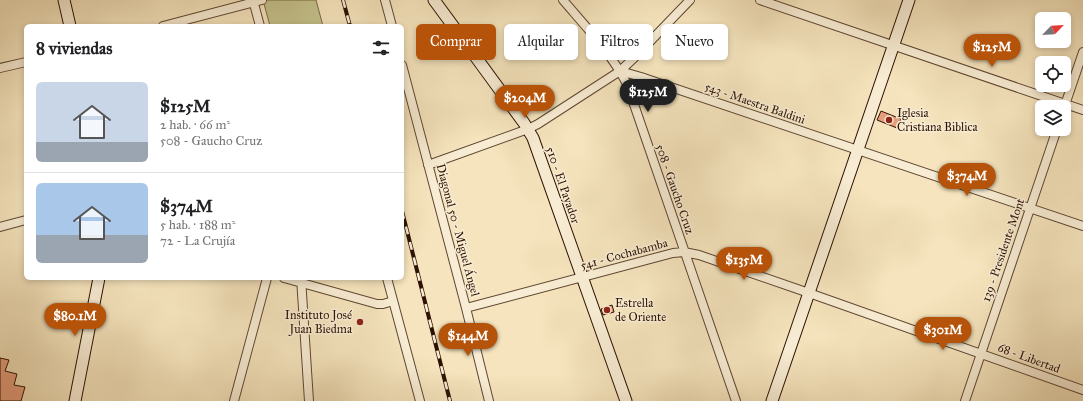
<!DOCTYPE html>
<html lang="es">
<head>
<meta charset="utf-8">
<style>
	:root { --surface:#fff; --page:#f6f6f6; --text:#202124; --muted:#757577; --line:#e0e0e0; --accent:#b45309 }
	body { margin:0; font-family:"IM FELL Great Primer",serif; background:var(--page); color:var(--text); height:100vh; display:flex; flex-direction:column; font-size:15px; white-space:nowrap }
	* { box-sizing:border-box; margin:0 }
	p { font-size:13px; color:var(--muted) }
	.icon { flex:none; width:22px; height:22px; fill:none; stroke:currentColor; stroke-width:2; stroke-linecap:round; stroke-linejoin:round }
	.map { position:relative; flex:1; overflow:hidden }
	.details { position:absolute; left:24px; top:24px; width:380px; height:256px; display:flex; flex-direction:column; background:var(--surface); border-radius:6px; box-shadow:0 2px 6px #0003 }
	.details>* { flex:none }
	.top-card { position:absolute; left:416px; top:24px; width:380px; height:36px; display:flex; gap:8px }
	.needle { width:26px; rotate:65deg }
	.tools { position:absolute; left:1035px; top:12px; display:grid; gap:8px }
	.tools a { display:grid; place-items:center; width:36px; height:36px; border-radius:6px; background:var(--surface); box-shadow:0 2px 6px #0003; font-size:20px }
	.price { position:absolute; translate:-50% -34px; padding:0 9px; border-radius:14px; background:var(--accent); color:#fff; font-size:13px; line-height:26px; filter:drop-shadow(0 1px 2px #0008) }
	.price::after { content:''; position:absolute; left:50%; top:24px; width:12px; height:9px; margin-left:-6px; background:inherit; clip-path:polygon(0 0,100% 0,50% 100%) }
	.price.current { background:#222; color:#fff }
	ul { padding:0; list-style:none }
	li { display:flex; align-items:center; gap:12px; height:100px; padding:0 12px }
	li+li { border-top:1px solid var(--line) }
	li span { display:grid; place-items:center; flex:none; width:112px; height:80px; border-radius:6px; color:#555 }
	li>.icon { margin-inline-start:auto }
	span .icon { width:48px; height:48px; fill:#fffc; stroke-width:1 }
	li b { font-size:17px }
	h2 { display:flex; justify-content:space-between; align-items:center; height:48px; padding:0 12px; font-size:17px }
	.chip { padding:0 14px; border-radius:6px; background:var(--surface); box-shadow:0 2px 6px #0003; font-size:14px; line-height:36px }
	.chip.current { background:var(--accent); color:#fff }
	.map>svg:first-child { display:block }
	.green { fill:#c4c28c; stroke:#786a47 }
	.building { fill:#e69f7e; stroke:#2d1102 }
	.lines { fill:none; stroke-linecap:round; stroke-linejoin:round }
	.street-casing { stroke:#5f4631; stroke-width:10 }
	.secondary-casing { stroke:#2d1102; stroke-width:13 }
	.street { stroke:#f8edd4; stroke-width:8 }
	.secondary { stroke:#f8edd4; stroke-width:11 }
	.rail-casing { stroke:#2d1102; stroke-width:4 }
	.rail { stroke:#f8edd4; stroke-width:2.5; stroke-dasharray:8; stroke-linecap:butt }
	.poi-dot { fill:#8f2418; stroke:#f8edd4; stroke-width:1.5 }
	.labels { text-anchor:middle; stroke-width:3; stroke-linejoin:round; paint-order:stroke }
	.street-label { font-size:12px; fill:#2d1102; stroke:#f8edd4 }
	.poi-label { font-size:12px; fill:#2d1102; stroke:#f8edd4; text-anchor:start }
</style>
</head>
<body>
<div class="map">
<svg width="1083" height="401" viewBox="0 0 1083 401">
	<rect width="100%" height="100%" fill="#f5e4bd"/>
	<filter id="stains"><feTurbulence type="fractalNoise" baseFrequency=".005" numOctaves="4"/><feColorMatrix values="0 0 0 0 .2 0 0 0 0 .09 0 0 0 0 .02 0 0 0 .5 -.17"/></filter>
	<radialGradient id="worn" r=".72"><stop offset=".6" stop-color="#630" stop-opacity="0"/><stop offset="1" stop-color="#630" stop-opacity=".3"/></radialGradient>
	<path class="green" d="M263,0H316L323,26H270Z"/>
	<path class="building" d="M881,111L901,119L897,128L877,120Z
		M612,305L614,312L603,315L601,309Z
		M0,358L9,360L5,371L17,374L14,385L25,387L21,401H0Z"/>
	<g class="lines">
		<defs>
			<path id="street" d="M253,0L260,26
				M385,0L392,26
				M563,0C586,27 611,53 627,84L736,401
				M760,0L1083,110
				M163,26L262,0
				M402,65L466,308L489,401
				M0,68L26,62
				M620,71L641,77L1083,226
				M1064,108L1083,52
				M428,165L528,129L538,124L620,71L636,56L690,0
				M0,227L26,220
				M284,278L377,304H383L393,301
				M301,278L309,401
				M387,278L420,401
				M466,308L673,253L684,252L699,255L809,293L1083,390
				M234,401L267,278
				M965,401L1057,129"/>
			<path id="secondary" d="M64,0L70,26
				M434,0L524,123L533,138L626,401
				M75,401L99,278
				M772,401L909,0"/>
		</defs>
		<use href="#street" class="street-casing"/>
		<use href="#secondary" class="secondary-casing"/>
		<use href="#street" class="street"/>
		<use href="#secondary" class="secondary"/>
		<defs>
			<path id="rail" d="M343,0L350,26
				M402,211L450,401"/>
		</defs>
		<use href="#rail" class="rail-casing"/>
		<use href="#rail" class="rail"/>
	</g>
	<g class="poi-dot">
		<circle cx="889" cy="120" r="4"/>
		<circle cx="607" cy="310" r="4"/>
		<circle cx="360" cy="322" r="4"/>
	</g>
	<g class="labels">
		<g class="street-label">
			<text transform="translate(755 103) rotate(19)" y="4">543 - Maestra Baldini</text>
			<text transform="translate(563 185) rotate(71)" y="4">510 - El Payador</text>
			<text transform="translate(675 189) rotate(71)" y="4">508 - Gaucho Cruz</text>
			<text transform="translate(458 230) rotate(75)" y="4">Diagonal 50 - Miguel Ángel</text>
			<text transform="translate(1003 250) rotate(-71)" y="4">139 - Presidente Mont</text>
			<text transform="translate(624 254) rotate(-15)" y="4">541 - Cochabamba</text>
			<text transform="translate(1029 358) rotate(20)" y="4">68 - Libertad</text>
		</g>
		<g class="poi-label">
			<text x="897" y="117">Iglesia<tspan x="897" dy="14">Cristiana Biblica</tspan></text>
			<text x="615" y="307">Estrella<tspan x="615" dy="14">de Oriente</tspan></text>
			<text x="352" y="319" text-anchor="end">Instituto José<tspan x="352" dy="14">Juan Biedma</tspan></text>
		</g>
	</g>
	<rect width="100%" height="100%" filter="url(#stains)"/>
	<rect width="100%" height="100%" fill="url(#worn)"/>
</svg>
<div class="tools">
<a><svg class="needle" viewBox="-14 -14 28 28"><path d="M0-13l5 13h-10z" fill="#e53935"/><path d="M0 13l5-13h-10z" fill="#757577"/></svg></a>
<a><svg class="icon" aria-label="locate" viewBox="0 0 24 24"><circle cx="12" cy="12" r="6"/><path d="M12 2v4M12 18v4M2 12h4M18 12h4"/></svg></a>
<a><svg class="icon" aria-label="layers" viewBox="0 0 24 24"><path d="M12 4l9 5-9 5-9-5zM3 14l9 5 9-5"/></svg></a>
</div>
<b class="price" style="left:992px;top:68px">$125M</b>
<b class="price current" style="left:648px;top:113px">$125M</b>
<b class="price" style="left:525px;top:119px">$204M</b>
<b class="price" style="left:967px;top:197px">$374M</b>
<b class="price" style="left:744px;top:281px">$135M</b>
<b class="price" style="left:75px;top:337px">$80.1M</b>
<b class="price" style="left:943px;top:351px">$301M</b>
<b class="price" style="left:468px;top:357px">$144M</b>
<div class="top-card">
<a class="chip current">Comprar</a>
<a class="chip">Alquilar</a>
<a class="chip">Filtros</a>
<a class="chip">Nuevo</a>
</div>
<section class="details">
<h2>8 viviendas<svg class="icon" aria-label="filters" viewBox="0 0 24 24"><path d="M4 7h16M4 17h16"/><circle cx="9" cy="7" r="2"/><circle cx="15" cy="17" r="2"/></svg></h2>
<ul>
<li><span style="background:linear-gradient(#c9d6e8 75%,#9aa5b1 0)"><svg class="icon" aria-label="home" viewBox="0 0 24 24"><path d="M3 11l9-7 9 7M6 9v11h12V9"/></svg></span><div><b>$125M</b><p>2 hab. · 66 m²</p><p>508 - Gaucho Cruz</p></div></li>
<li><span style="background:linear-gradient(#a9c7e8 65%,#9aa5b1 0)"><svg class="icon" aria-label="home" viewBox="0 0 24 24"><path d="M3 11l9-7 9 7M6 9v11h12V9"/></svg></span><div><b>$374M</b><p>5 hab. · 188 m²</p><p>72 - La Crujía</p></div></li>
</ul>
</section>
</div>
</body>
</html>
